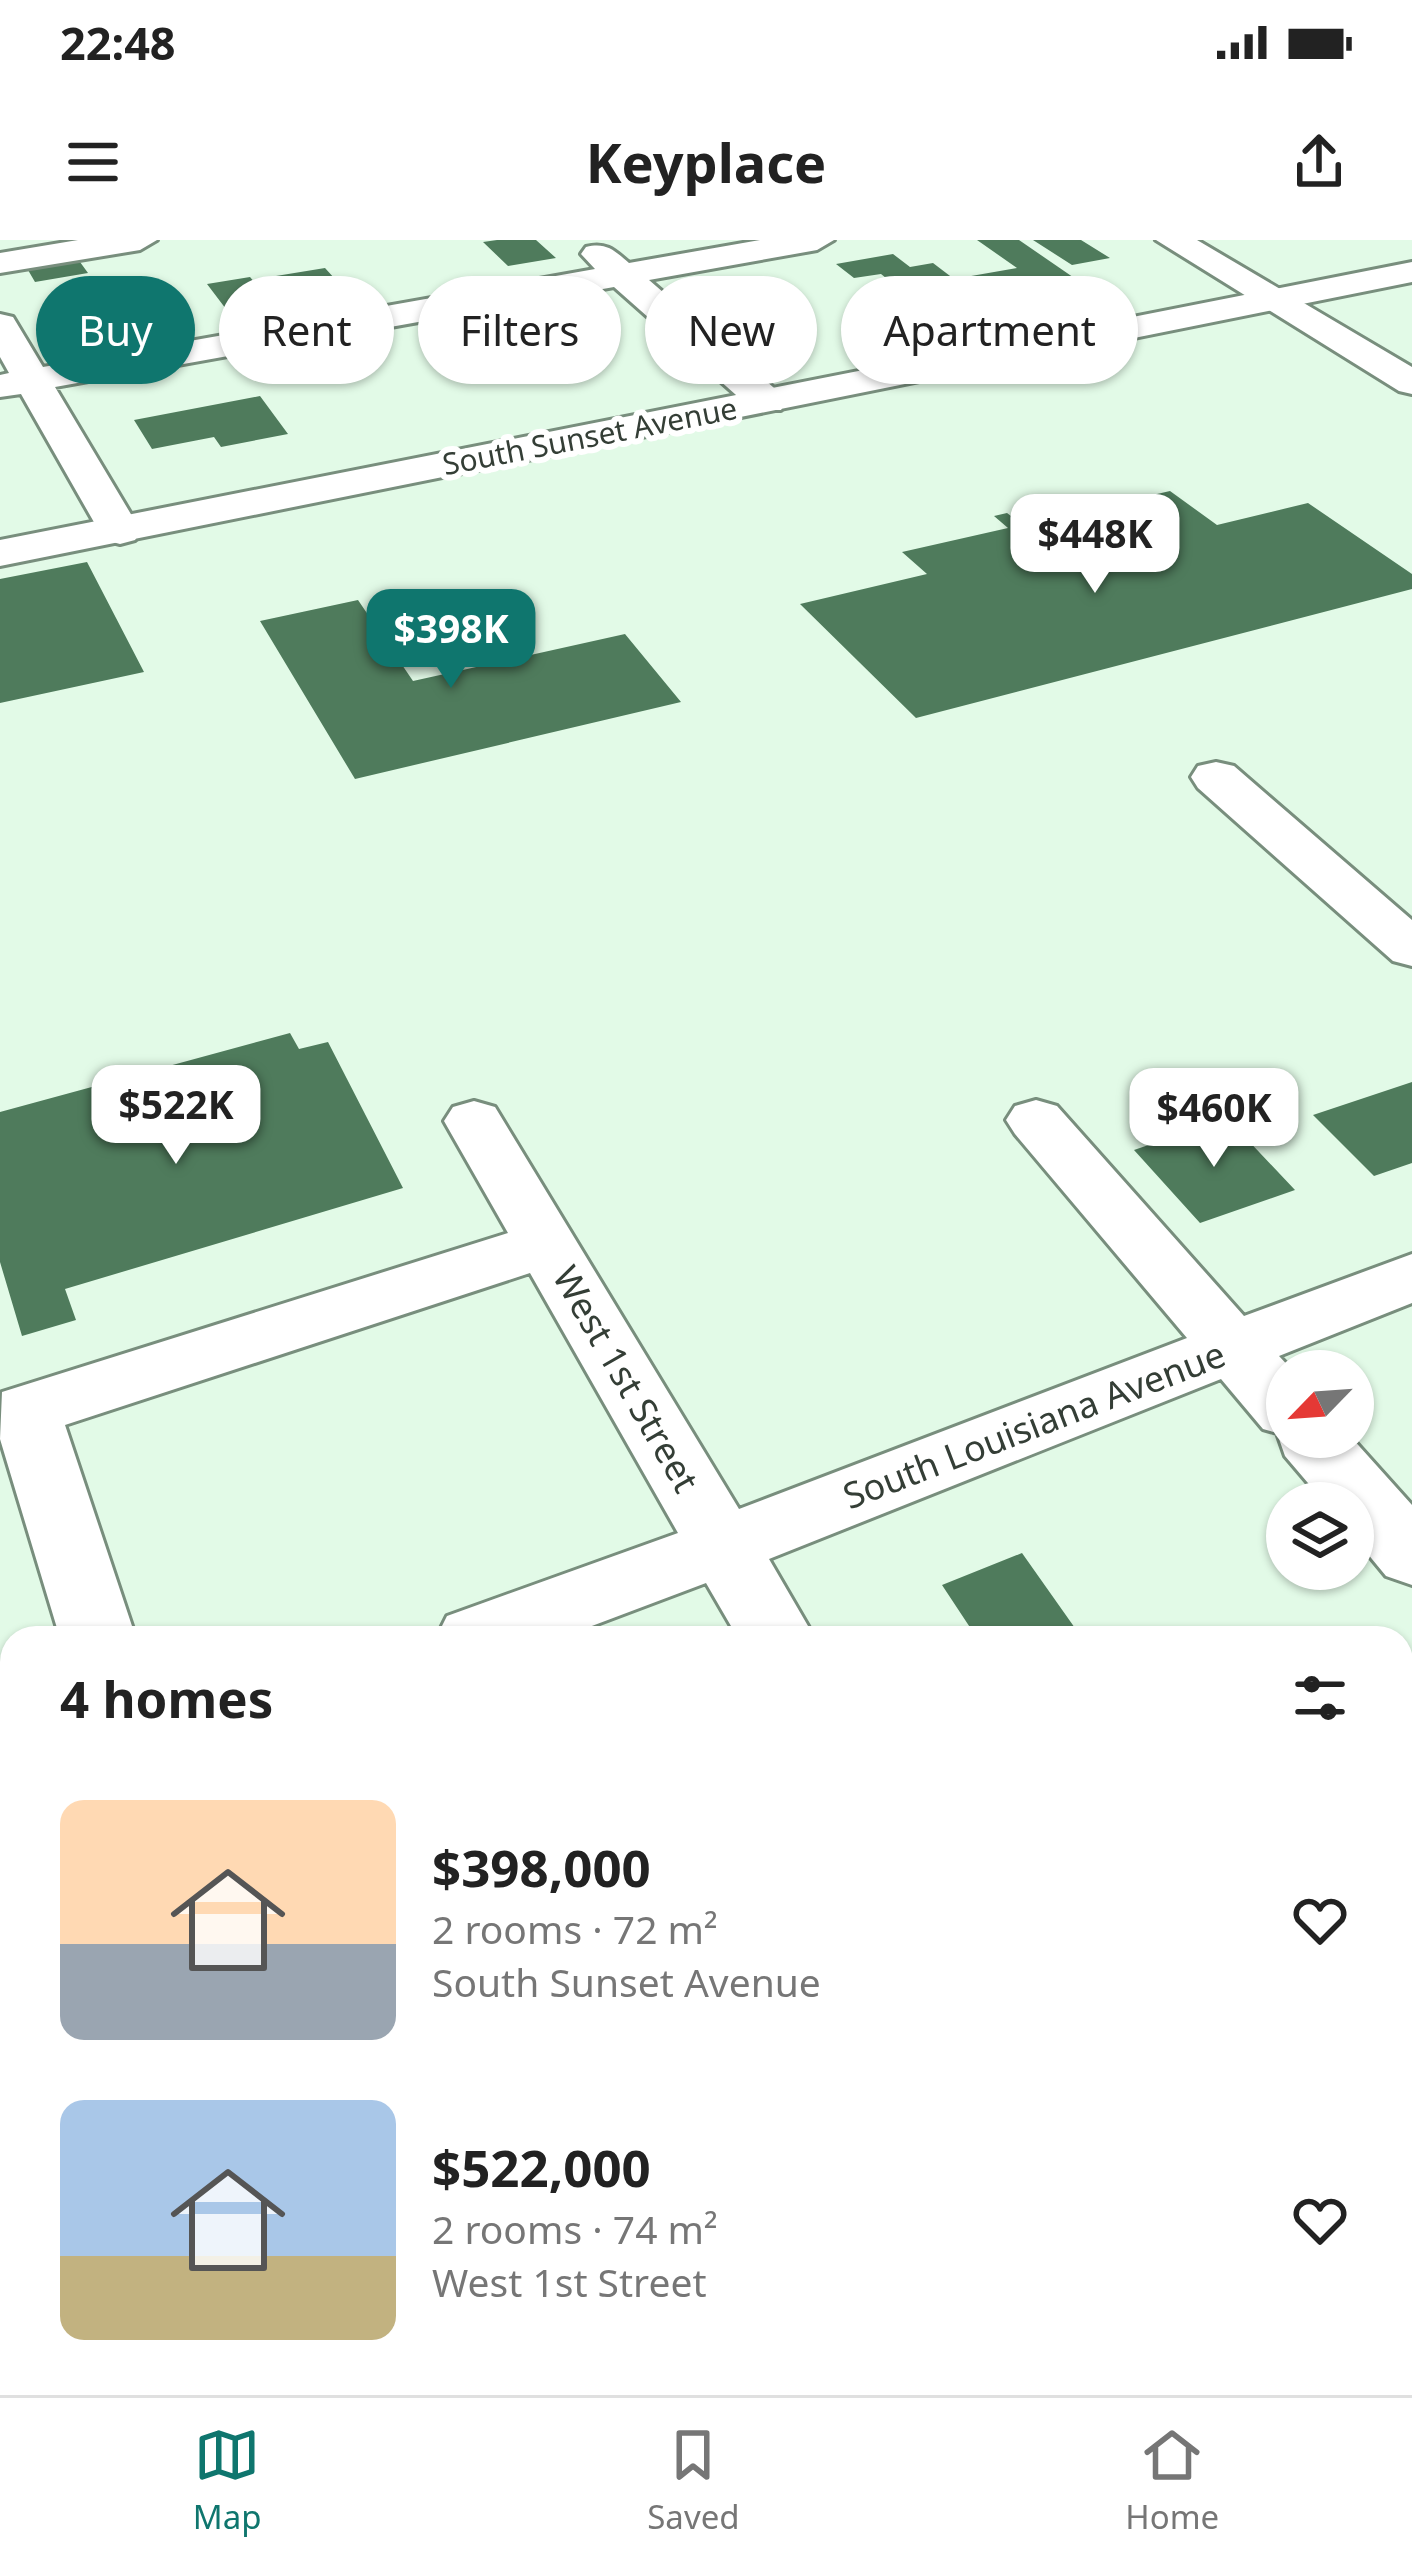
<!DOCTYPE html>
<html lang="en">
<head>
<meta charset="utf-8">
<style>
	:root { --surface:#fff; --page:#f6f6f6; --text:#222; --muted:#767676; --line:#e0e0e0; --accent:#0f766e }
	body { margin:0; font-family:"Noto Sans",sans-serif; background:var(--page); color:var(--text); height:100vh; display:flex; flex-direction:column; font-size:45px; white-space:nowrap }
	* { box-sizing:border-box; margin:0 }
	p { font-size:39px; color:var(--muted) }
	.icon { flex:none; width:66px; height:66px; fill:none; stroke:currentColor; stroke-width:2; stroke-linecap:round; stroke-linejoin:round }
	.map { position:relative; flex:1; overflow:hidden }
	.details { position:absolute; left:0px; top:1386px; width:1413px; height:771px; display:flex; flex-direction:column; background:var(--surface); border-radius:36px 36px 0 0; box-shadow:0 3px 9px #0004 }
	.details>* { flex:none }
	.top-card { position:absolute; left:36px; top:36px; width:1341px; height:108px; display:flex; gap:24px }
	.needle { width:78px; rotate:245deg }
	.fabs { position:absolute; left:1266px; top:1110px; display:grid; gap:24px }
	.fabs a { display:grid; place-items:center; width:108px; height:108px; border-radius:50%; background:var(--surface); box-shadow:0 3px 9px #0004; font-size:60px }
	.price { position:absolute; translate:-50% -102px; padding:0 27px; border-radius:24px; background:#fff; color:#222; font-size:39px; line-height:78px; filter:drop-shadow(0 3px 6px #0008) }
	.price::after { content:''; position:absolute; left:50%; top:72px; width:36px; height:27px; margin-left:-18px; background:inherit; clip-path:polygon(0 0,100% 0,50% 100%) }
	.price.current { background:var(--accent); color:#fff }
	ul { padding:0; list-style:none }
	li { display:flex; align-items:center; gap:36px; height:300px; padding:0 60px }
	li span { display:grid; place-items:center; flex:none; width:336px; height:240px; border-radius:24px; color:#555 }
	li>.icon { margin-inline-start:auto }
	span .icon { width:144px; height:144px; fill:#fffc; stroke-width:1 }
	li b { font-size:51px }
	h2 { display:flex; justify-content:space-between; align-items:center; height:144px; padding:0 60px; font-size:51px }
	.chip { padding:0 42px; border-radius:54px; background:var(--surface); box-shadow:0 3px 9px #0004; font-size:42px; line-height:108px }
	.chip.current { background:var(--accent); color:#fff }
	.status { display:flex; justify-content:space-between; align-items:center; height:84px; padding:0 60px; background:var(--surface); direction:ltr }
	.status svg { height:33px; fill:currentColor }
	header { display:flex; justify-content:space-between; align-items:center; height:156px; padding:0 60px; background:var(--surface); font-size:54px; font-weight:700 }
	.menu { display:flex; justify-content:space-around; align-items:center; height:168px; border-top:3px solid var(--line); background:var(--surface); font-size:33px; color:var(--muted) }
	.menu a { display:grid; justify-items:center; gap:6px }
	.menu .current { color:var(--accent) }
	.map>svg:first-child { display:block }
	.building { fill:#4f7b5c }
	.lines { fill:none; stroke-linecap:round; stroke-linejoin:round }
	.minor-casing { stroke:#788e7d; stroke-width:6 }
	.major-casing { stroke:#788e7d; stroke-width:6 }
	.minor { fill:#fff; fill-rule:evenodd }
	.major { fill:#fff; fill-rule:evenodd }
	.labels { text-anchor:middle; stroke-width:12; stroke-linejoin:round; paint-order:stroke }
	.far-street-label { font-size:30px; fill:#343e36; stroke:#fff }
	.street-label { font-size:36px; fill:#343e36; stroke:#fff }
</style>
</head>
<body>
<div class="status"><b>22:48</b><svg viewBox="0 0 49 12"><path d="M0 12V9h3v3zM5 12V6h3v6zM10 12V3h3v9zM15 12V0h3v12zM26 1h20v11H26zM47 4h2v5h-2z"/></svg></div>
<header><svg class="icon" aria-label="menu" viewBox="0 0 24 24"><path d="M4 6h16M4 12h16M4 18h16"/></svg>Keyplace<svg class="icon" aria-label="share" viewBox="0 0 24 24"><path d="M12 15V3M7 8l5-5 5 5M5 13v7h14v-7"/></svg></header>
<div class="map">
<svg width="1412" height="2155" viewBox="0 0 1412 2155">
	<rect width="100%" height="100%" fill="#e2fae7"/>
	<path class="building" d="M497,0H536L556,18L508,26L483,2Z
		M977,0H1019L1099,55L1058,63L1047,55L984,67L993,73L922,86L893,64L914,60L881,34L854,38L836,24L893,14L910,27L933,23L954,39L1017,28Z
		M1033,0H1081L1110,18L1072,25Z
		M80,22L88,33L35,42L28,30Z
		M325,28L345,50L295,58L276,36Z
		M250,37L274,65L229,73L207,44Z
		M105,40L119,59L56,70L48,56L76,51L72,45Z
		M525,74L571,122L515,132L471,84Z
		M88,81L100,99L60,106L49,88Z
		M260,156L288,194L221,207L214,197L152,209L134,180Z
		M1170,251L1217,285L1308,263L1412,334V349L916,478L800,364L927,334L902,312L1008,288L994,276L1007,273L1023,285Z
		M87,322L144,432L0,463V339Z
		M358,360L413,441L625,394L681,462L355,539L260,381Z
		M290,793L299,809L328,802L403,948L65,1049L76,1080L22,1096L0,1022V872Z
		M1412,842V923L1374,936L1313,875Z
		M1227,878L1295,950L1200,983L1134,910Z
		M1022,1313L1082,1398H977L942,1345Z
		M12,1646V1864H10L0,1832V1651Z
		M1401,1799L1412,1814V1982L1401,1988Z
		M74,2145H189L192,2155H76Z
		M793,2145H929L934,2155H798Z"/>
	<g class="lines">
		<defs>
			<path id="minor" d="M78,0H157L140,10L0,33V13Z
				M760,0H834L817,10L649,40L781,154L786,162L781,170H753L614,47L55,147L141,291L135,300L120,304L105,300L99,291L21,154L0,157V135L9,133L0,117V74L13,77L43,127L595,29L581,14L586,7C606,2 614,10 629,23Z
				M1156,0H1197L1412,127V154L1399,151Z
				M1216,522L1234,526L1412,680V726L1393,721L1198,548L1191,537L1198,526Z
				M1036,860L1057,866L1244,1076L1412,1014V1063L1279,1116L1293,1131H1287V1197H1351L1412,1265V1345L1386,1336L1353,1296V1263H1325L1285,1216L1277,1193L1263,1189L1221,1139L769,1319L815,1398H738L706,1343L560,1398H436L447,1376L678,1293L530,1033L65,1185L136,1398H60L0,1199L2,1152L508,993L444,881L453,867L474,861L495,867L739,1269L1187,1098L1015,894L1006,880L1015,866Z
				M12,1532V1604L0,1608V1536Z
				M291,2145H389L393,2155H295Z
				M1164,2145H1264L1268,2155H1168Z"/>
			<path id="major" d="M1412,22V42L0,326V300Z"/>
		</defs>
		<use href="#minor" class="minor-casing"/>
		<use href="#major" class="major-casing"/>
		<use href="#minor" class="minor"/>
		<use href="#major" class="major"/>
	</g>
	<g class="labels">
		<g class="far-street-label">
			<text transform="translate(590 197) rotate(-11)" y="10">South Sunset Avenue</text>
		</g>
		<g class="street-label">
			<text transform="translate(626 1139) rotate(60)" y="13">West 1st Street</text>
			<text transform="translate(1034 1185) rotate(-21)" y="13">South Louisiana Avenue</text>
		</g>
	</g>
</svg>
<div class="fabs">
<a><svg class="needle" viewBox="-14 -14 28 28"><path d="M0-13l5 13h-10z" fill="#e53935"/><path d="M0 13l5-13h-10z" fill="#767676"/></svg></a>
<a><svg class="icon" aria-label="layers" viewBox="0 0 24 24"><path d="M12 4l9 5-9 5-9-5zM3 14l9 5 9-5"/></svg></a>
</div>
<b class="price" style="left:1095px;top:356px">$448K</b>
<b class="price current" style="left:451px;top:451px">$398K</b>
<b class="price" style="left:176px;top:927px">$522K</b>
<b class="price" style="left:1214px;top:930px">$460K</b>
<div class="top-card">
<a class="chip current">Buy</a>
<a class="chip">Rent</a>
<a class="chip">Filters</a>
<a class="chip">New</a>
<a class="chip">Apartment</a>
</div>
<section class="details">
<h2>4 homes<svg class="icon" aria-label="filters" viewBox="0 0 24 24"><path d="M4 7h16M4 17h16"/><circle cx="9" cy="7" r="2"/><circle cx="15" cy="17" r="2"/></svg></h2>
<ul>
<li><span style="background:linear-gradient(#ffd9b3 60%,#9aa5b1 0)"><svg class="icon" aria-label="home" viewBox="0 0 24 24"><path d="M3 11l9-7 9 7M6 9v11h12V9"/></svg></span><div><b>$398,000</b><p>2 rooms · 72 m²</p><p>South Sunset Avenue</p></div><svg class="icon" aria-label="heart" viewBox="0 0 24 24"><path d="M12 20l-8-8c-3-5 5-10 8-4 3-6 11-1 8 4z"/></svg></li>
<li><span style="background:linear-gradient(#a9c7e8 65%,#c2b280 0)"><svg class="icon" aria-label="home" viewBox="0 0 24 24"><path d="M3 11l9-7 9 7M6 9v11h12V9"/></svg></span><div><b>$522,000</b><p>2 rooms · 74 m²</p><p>West 1st Street</p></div><svg class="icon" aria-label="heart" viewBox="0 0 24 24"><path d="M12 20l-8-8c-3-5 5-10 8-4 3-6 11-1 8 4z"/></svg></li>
</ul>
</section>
</div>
<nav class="menu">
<a class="current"><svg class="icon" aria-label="map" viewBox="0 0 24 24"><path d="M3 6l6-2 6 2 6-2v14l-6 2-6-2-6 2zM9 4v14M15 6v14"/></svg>Map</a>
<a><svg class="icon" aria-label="saved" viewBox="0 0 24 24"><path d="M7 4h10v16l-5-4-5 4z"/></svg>Saved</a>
<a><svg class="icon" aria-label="home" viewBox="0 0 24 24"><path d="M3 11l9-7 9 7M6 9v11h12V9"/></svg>Home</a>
</nav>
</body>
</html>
